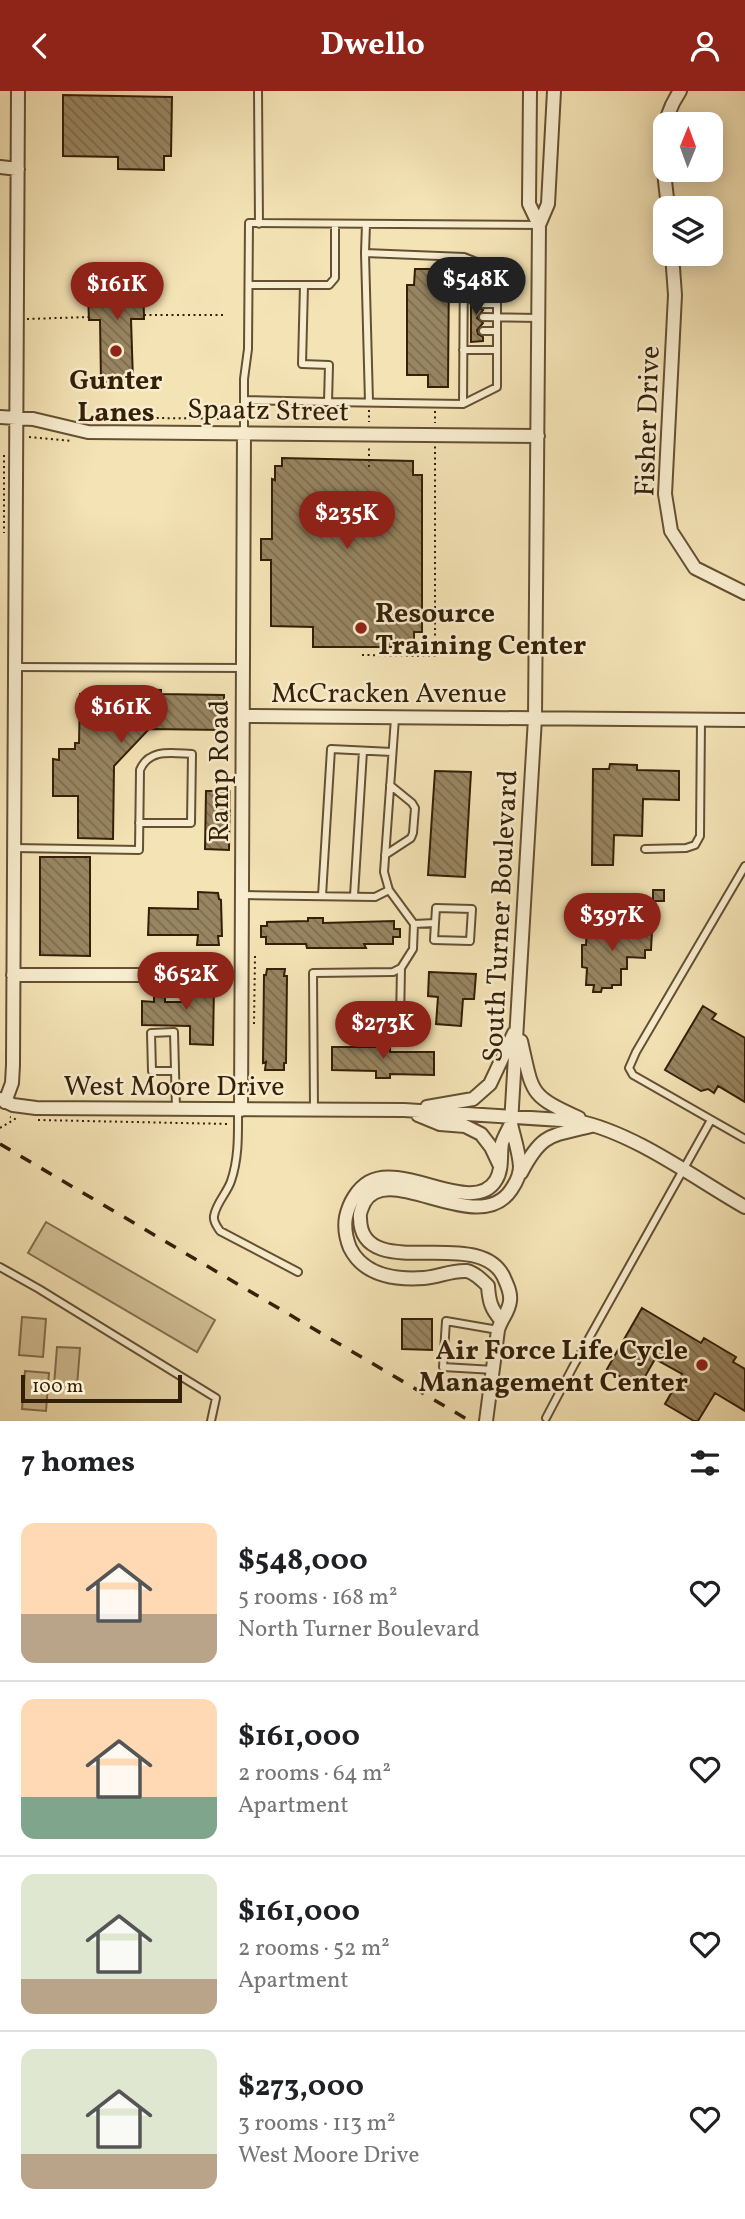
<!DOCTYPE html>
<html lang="en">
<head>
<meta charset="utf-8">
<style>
	:root { --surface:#fff; --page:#f2f2f2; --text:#202124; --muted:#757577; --line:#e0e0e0; --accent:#8f2418 }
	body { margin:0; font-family:Vollkorn,serif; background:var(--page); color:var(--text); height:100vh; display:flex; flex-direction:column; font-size:26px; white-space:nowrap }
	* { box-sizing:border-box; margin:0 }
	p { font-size:23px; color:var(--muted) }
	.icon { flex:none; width:38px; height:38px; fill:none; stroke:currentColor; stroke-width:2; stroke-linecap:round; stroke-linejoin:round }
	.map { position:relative; height:1330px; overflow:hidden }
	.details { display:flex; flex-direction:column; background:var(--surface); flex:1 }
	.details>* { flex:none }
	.needle { width:46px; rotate:1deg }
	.tools { position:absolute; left:653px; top:21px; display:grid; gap:14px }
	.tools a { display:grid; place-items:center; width:70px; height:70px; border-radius:14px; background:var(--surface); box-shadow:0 4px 18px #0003; font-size:35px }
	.scale { position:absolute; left:21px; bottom:18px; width:161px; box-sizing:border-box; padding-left:7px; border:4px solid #341f07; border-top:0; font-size:19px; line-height:24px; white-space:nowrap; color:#341f07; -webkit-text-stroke:5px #f8edcf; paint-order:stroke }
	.price { position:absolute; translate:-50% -60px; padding:0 16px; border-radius:24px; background:var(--accent); color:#fff; font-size:23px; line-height:46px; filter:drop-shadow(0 2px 4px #0008) }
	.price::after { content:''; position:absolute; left:50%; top:42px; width:21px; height:16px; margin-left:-10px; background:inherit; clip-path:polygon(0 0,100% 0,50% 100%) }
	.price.active { background:#222; color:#fff }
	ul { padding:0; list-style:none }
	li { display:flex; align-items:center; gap:21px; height:175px; padding:0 21px }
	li+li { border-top:2px solid var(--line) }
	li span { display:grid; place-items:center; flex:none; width:196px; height:140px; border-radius:14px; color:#555 }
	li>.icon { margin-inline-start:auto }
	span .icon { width:84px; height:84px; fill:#fffc; stroke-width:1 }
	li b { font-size:30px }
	h2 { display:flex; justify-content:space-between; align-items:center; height:84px; padding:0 21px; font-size:30px }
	header { display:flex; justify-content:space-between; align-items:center; height:91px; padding:0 21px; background:var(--accent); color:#fff; font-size:32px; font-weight:700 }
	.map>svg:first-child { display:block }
	.grass { fill:#d3c297; stroke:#84704f; stroke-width:2 }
	.building { fill:url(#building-back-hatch); stroke:#341f07; stroke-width:2 }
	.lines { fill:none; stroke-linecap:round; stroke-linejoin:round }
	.service-casing { stroke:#645032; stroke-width:10 }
	.minor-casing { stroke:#645032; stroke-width:16 }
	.path { stroke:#341f07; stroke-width:2; stroke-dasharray:2 3.5; stroke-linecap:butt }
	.service { stroke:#f8edcf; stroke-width:6 }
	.minor { stroke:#f8edcf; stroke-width:12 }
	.rail { stroke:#341f07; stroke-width:3.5; stroke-dasharray:12 12; stroke-linecap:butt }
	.poi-dot { fill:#8f2418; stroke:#f8edcf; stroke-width:2.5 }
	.labels { text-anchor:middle; stroke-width:5; stroke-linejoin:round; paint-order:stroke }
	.poi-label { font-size:28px; font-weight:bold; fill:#341f07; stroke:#f8edcf }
	.street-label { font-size:28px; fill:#341f07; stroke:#f8edcf }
</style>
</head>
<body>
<header><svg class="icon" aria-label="back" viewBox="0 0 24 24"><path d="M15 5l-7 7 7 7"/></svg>Dwello<svg class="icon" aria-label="person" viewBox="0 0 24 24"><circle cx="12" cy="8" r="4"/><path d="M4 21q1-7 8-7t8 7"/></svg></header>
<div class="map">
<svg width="745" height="1330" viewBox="0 0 745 1330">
	<defs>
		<pattern id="building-back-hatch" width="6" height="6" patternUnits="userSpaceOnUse" patternTransform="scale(1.75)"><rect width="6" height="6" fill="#988561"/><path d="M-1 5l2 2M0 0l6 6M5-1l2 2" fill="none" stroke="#7d6c4e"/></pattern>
	</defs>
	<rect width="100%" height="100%" fill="#f4e3b5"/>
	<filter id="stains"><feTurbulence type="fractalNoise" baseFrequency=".00286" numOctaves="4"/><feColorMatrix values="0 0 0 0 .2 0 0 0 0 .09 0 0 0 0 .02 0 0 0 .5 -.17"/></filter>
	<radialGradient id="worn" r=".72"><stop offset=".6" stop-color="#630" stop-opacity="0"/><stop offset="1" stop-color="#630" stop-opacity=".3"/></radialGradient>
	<path class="grass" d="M46,1131L215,1229L197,1261L28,1162Z
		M22,1226L46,1228L43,1266L19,1264Z
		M57,1256L80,1257L77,1295L54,1294Z
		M25,1280L49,1282L46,1320L22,1318Z"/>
	<path class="building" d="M63,4L172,6L171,65H164V79L118,78V66L63,65Z
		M415,178H449L448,296H428V284H407V194H414Z
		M143,183L144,228H131L133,290L101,291L100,229H89L88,204H96V185Z
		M471,202H483V207L477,212L478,216L483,219L477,227L483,232L477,239L478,243L483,246V250L471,251Z
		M282,367L413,370V384H422V541H414V556H313V536L271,535V469H261V448H272V388L275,389V375H282Z
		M135,598L161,599V603L224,604V639L149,638L114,675L113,748L78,747V705H53V668L59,669V658H75V652H79L80,603H135Z
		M610,673L637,674V679L679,680V709L643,708L642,745L614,744L613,774H592L593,678H609Z
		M435,680L471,681L465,786L428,784Z
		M206,700H230L229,759L205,758Z
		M40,766H90V865L40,864Z
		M653,799H664V810H653Z
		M198,801L218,802L219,808L221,809L222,845H218L219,854H197L198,844H148L149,817L198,818Z
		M308,827H323V832L394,830V838H400V846H393V853H364L366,857H307L306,853H266V846H261V835H267V831L308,830Z
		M593,834L645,835V839H652L651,859H645V867L627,866V878H621V894H612V897H602L601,901H593L594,894H586L587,877L582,876V854H586L587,838H593Z
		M267,878H285L284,885H287L286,972H284V979H265L266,971L263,972L264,884H266Z
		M429,881L476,883L474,908H463L461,935L436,933L438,906L428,905Z
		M193,885H206V893H214L213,954L190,953V935L142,934V910L154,911V903H165V911H189L190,893H193Z
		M703,915L716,923L712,928L745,947V1011L718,995L714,1002L708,998L701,1000L665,979Z
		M332,956H390V961H434V984L390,983V987H376V980L332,979Z
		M642,1217L701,1252L704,1247L736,1266L733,1271L745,1278V1320L715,1302L698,1330H694L665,1313L682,1283L655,1268L639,1296L607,1278Z
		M402,1228H432V1259L402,1258Z"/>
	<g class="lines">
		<defs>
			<path id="service" d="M258,0L259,133
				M365,162L369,311
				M249,194H329L335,187V133
				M483,213H497
				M483,226L538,227
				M483,240H497
				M463,259H497
				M244,309L328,311L329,274L302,273L304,194
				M328,311L463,313L497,296V179L464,166L365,162L366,133
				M463,313L464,166
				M244,341V288L248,258L249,132L539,134
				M15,576L243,577
				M14,757L139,759L140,679C149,657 172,662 192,663L191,732H139
				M645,758L686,757L695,754L700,745L701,629
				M385,764L411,747L413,742L415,717L412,712L390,694
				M745,775L636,961L629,977L633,984L745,1048
				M242,804L375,806L389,799
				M322,805L331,658L392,661
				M354,805L363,660
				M414,833L435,832L434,849L470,850L472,818L436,817L435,832
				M400,931L401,877
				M175,980H152L151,942L174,941L176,1018
				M238,1019C238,1042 239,1067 231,1090C227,1102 216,1112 214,1125C213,1131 217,1135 220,1140L298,1181
				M314,1019L313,882L393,881L401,877L413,858L414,833L389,799L384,781L395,627
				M0,1176L39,1198L216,1307L211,1330
				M494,1279L443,1276L446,1230L498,1239
				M546,1327L574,1274L711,1029"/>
			<path id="minor" d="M530,0L529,113L539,134
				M0,76L18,78
				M668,117C664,74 654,38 680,0
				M672,163L675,204L665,403L671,440L695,477L745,502
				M0,326L33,328L88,341L538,345
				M243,625L745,629
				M13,884H167
				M521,950C533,1002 528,1004 579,1027
				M0,1008L13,1014L36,1017L404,1019L577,1030C635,1042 694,1087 745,1116
				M5,1011L12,992L13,974L18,0
				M427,1016L473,1008L490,993L514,942
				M241,1019L244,341
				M418,1024L440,1033L465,1035L481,1043L491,1056L500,1075
				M521,1082C542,1042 550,1045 591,1035
				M501,1229C491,1218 489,1210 488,1195C482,1189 475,1182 467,1180C451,1179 439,1186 424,1187C396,1189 364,1185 350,1157C346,1147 344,1137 346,1126C349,1112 357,1098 369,1091C404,1071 474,1126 496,1089C503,1078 500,1064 502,1052C504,1046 508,1039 511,1033
				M486,1330L498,1239C501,1228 509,1221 510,1210C511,1202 508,1196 505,1189C483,1131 361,1195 360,1127C359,1122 362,1117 364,1112C387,1068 478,1148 511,1099C516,1092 520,1084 520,1075C519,1061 514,1046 511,1033L535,627L539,134L548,113L554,0"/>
		</defs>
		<use href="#service" class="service-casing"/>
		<use href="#minor" class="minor-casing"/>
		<path class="path" d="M144,224H225
			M27,228L89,226
			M369,319V331
			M435,320V332
			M152,330L157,327L236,328
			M29,346L72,350
			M4,364V442
			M369,376V354
			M362,564L435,565V355
			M254,933L255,864
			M38,1029L229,1033
			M0,1037L15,1028L10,1026"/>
		<use href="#service" class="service"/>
		<use href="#minor" class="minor"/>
		<path class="rail" d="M0,1053L470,1330"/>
	</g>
	<g class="poi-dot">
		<circle cx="116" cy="260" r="7"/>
		<circle cx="361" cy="537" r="7"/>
		<circle cx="702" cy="1274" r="7"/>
	</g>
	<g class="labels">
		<g class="poi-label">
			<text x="116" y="298">Gunter<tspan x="116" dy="32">Lanes</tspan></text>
			<text x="375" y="531" text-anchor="start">Resource<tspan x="375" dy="32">Training Center</tspan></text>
			<text x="688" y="1268" text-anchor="end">Air Force Life Cycle<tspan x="688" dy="32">Management Center</tspan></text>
		</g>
		<g class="street-label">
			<text transform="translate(268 318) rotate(1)" y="10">Spaatz Street</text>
			<text transform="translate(646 330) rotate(-88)" y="10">Fisher Drive</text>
			<text x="389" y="611">McCracken Avenue</text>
			<text transform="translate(218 680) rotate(-90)" y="10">Ramp Road</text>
			<text transform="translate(499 825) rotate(-87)" y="10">South Turner Boulevard</text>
			<text x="174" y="1004">West Moore Drive</text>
		</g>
	</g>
	<rect width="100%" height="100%" filter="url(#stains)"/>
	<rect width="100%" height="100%" fill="url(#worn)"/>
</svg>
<div class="tools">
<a><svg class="needle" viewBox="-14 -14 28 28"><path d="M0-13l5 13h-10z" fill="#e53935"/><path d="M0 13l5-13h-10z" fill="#757577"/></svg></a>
<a><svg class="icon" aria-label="layers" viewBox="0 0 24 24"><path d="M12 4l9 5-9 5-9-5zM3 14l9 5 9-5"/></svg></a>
</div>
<div class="scale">100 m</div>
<b class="price active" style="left:476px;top:226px">$548K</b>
<b class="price" style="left:117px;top:231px">$161K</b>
<b class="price" style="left:347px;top:460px">$235K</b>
<b class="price" style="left:121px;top:654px">$161K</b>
<b class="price" style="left:612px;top:862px">$397K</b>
<b class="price" style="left:186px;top:921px">$652K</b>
<b class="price" style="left:383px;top:970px">$273K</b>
</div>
<section class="details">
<h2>7 homes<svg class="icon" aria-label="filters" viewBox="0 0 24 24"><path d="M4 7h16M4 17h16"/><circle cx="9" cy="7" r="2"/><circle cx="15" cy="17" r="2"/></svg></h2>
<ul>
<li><span style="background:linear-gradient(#ffd9b3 65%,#b9a48a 0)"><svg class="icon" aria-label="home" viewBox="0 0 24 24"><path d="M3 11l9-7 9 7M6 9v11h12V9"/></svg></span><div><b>$548,000</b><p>5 rooms · 168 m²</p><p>North Turner Boulevard</p></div><svg class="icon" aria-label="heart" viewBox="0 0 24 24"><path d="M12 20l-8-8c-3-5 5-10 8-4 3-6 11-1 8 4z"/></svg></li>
<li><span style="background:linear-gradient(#ffd9b3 70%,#7fa58c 0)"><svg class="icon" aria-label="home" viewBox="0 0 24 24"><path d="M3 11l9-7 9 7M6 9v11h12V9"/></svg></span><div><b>$161,000</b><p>2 rooms · 64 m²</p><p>Apartment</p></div><svg class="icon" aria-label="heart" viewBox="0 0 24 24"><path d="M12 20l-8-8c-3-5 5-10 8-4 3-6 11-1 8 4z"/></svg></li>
<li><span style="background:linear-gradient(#dfe7d0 75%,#b9a48a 0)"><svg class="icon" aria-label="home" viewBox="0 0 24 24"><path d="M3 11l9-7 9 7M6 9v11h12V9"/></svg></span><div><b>$161,000</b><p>2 rooms · 52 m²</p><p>Apartment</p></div><svg class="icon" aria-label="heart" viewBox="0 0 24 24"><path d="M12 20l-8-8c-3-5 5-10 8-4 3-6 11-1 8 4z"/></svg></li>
<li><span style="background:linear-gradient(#dfe7d0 75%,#b9a48a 0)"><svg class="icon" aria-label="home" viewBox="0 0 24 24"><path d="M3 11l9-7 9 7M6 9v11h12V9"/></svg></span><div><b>$273,000</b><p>3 rooms · 113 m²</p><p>West Moore Drive</p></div><svg class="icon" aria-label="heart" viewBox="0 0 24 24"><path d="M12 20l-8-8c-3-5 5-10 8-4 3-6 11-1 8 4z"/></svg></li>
</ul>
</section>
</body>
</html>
